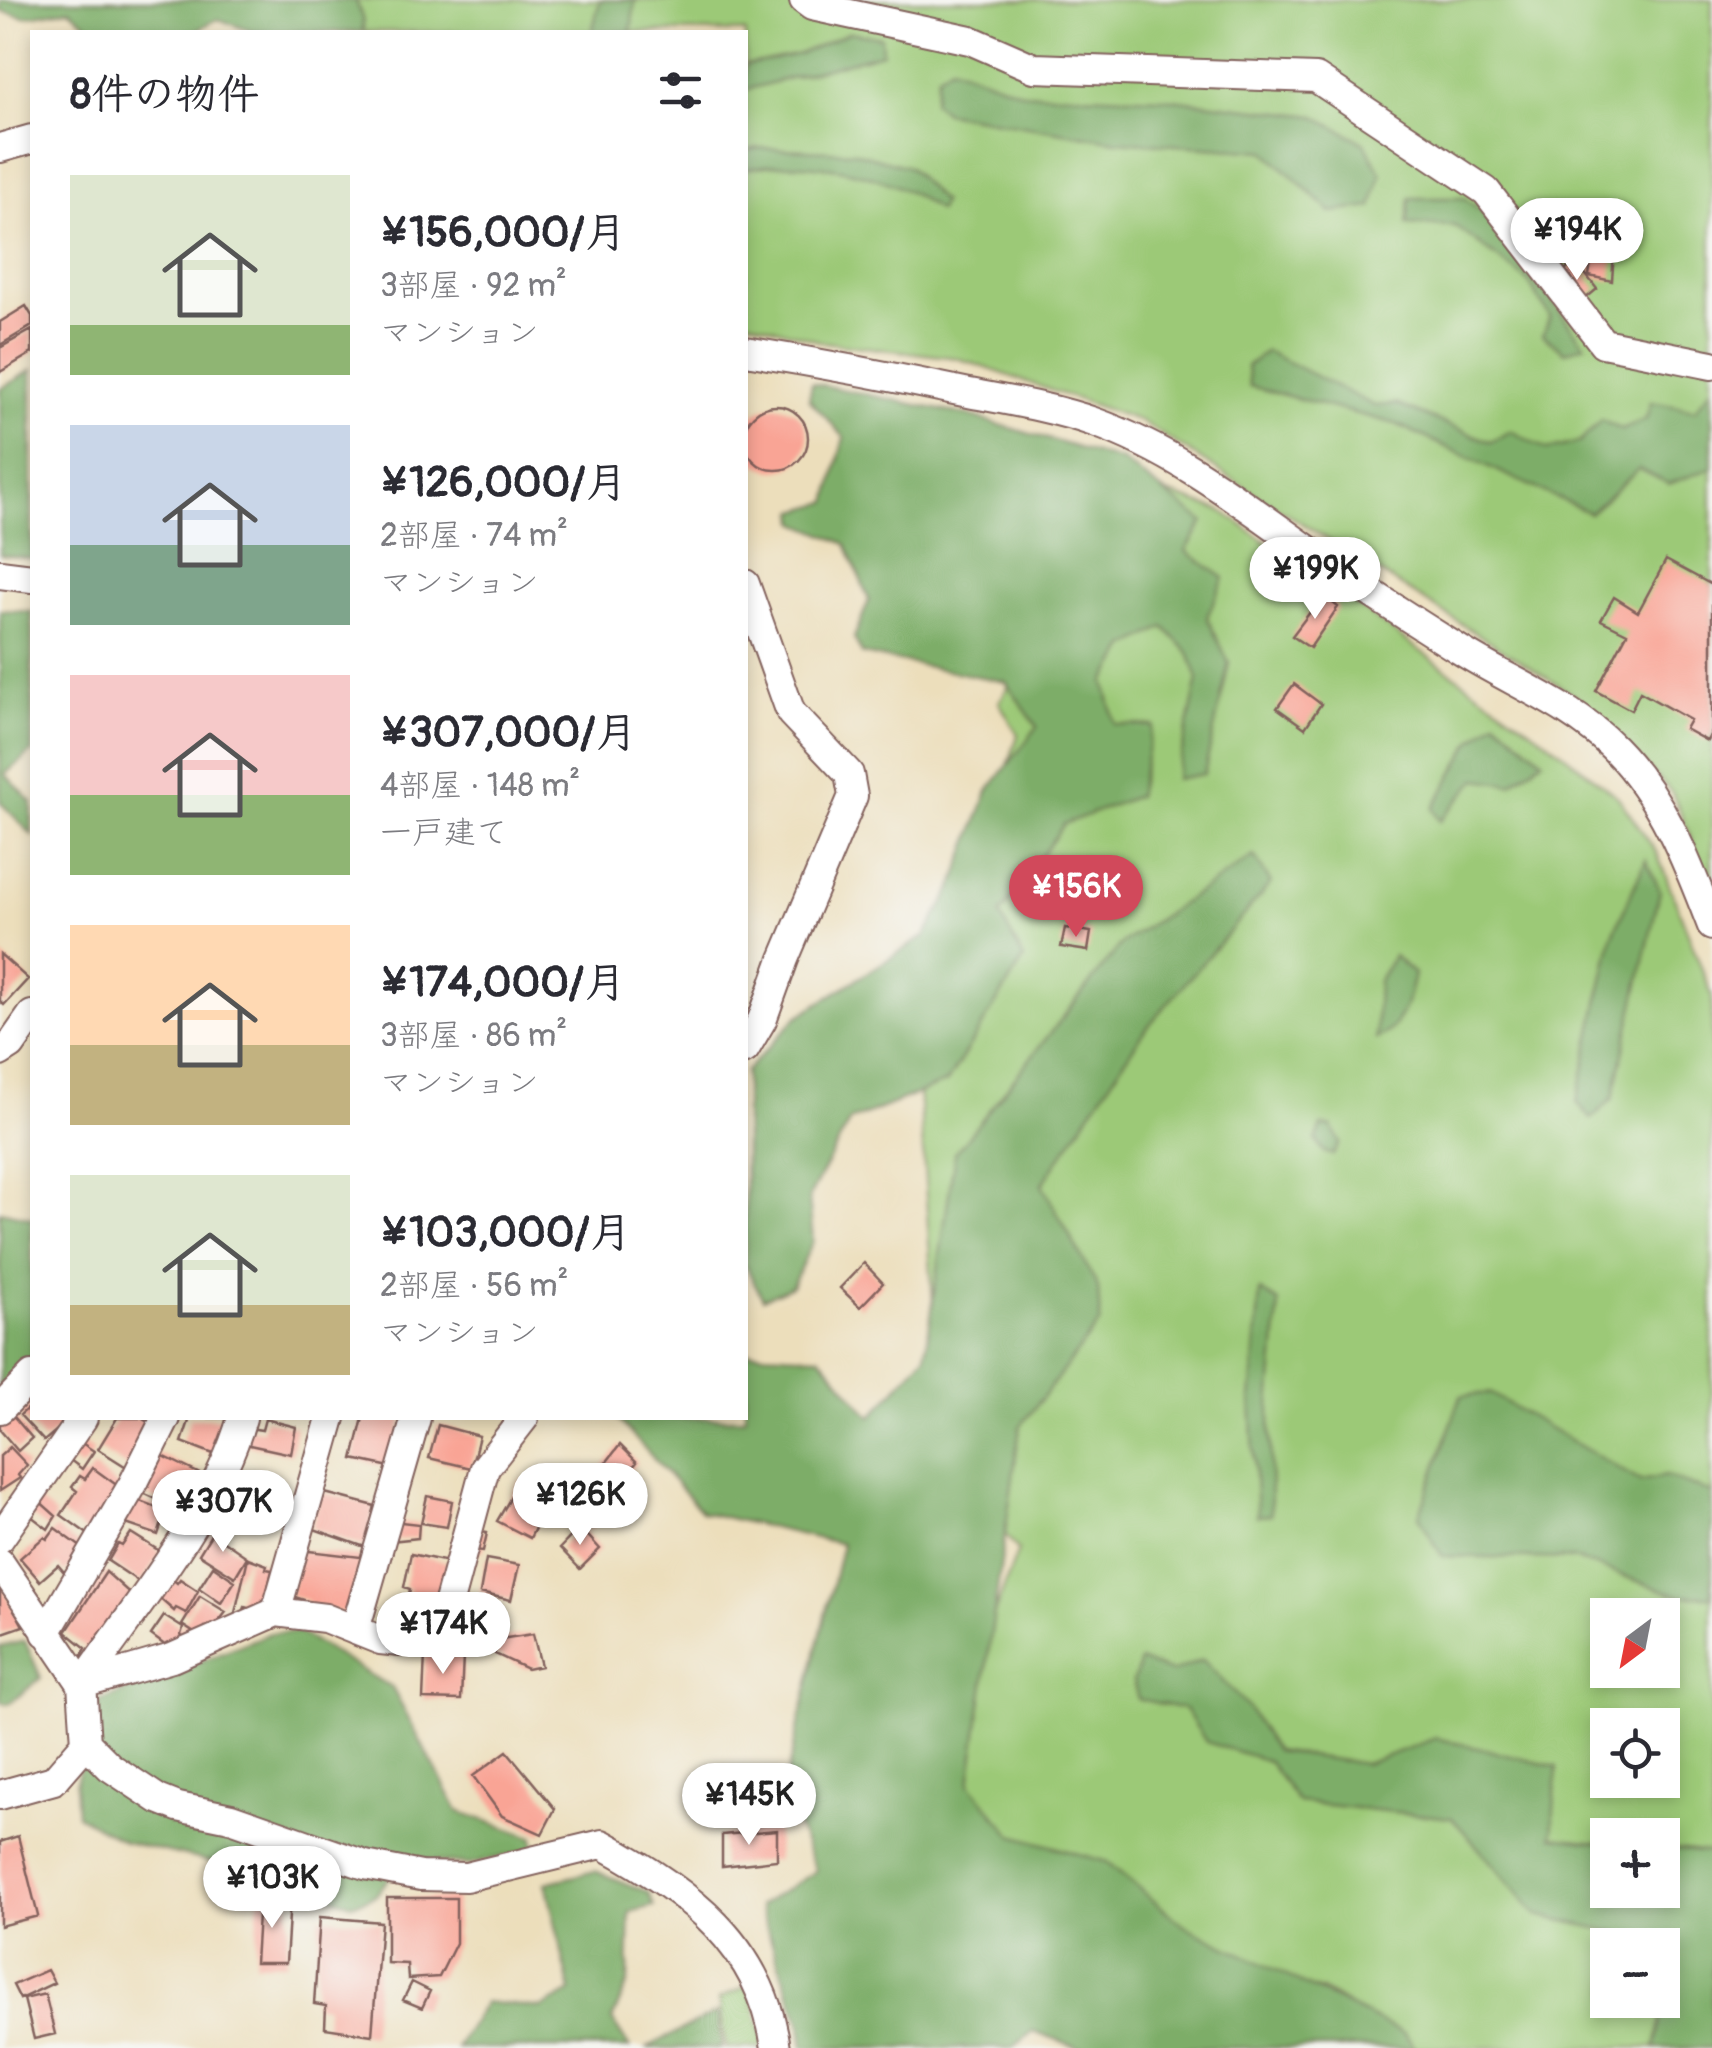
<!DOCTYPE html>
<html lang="ja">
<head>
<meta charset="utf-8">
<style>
	:root { --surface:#fff; --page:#f2f2f3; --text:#2b2b33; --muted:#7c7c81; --accent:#d1495b }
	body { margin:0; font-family:Pangolin,"Klee One",sans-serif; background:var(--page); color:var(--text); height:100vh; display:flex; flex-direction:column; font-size:38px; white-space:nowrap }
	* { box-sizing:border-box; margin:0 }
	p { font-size:32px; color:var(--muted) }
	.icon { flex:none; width:55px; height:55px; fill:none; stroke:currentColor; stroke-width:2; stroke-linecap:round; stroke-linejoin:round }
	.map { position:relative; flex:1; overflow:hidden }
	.drawer { position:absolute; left:30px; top:30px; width:718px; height:1390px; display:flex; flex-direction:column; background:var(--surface); border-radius:0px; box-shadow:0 5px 15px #0003 }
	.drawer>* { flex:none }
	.needle { width:65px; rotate:212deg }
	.tools { position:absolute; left:1590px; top:1598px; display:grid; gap:20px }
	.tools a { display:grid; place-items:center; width:90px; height:90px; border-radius:0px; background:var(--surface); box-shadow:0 5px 15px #0003; font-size:50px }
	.price { position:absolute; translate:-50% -85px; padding:0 22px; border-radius:35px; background:#fff; color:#222; font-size:32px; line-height:65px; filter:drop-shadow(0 2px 5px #0008) }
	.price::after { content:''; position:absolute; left:50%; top:60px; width:30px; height:22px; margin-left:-15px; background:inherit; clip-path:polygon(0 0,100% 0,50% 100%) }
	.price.active { background:var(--accent); color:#fff }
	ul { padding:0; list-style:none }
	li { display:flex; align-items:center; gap:30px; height:250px; padding:0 40px }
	li span { display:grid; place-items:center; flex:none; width:280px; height:200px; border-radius:0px; color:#555 }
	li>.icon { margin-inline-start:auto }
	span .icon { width:120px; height:120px; fill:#fffc; stroke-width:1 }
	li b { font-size:42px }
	h2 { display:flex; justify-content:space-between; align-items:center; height:120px; padding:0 40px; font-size:42px }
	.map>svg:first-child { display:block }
	.green { fill:#9cc977; stroke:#737451; stroke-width:2.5; fill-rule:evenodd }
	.forest { fill:#7dad68; stroke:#64664a; stroke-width:2.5 }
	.building { fill:#f9a495 }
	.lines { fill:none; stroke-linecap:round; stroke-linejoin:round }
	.minor-casing { stroke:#83625d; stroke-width:32 }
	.minor { stroke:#fff; stroke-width:28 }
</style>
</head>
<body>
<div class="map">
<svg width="1712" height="2048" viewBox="0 0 1712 2048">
	<rect width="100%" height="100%" fill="#f6f6f2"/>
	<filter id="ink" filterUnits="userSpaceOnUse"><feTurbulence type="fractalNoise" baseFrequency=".01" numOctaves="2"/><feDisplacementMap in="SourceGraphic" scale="20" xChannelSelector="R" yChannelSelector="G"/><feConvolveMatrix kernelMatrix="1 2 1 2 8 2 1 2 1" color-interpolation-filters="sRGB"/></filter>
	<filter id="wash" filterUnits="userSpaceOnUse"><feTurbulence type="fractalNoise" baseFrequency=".0048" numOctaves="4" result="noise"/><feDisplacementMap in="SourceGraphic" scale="40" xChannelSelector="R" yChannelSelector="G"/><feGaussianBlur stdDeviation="2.25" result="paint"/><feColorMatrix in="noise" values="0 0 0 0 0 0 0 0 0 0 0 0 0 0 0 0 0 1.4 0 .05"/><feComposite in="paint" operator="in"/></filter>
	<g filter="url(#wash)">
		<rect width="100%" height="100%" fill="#ecdebb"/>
		<path class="green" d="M317,0H1712V889L1672,793L1582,700L1140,421L957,358L822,342L745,319V32H312Z
			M1133,482L1222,511L1545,739L1618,797L1657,853L1712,995V2048H1393L1377,2023L1325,1992L1228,1963L957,1820L951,1728L1018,1550L943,1459L919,1089L993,812L1018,735L999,702ZM1608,1615H1662V1670H1608ZM1608,1725H1662V1780H1608ZM1608,1835H1662V1890H1608ZM1608,1945H1662V2000H1608Z
			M749,1985L766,2048H726L719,1999Z"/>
		<path class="forest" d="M0,0H356L363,21V32H253L218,19L193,32H96L70,9L25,17L0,11Z
			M600,0H635L631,32H592Z
			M850,32L881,37L882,53L745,90V65L799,54Z
			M951,66L1025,93L1163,98L1315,116L1365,143L1381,174L1372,207L1331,212L1265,151L1117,141L945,112L933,102L938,75Z
			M758,148L854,152L909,167L942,202L938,211C889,171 806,157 745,169V151Z
			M1410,198H1464L1483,212L1585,345L1565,352L1543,335L1550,316L1527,280L1455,226L1407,224Z
			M1266,351L1375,406L1396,404L1491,442L1511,431L1547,450L1580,442L1601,420L1622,430L1646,419L1651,402L1695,410L1712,388V468L1669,484L1639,469L1590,513L1396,424L1249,386L1247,366Z
			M32,370V559L0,555V389Z
			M812,383L970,416L1122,461L1204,522L1186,551L1224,578L1207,617L1229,663L1204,774L1176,779L1198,679L1189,653L1164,627L1127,647L1105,682L1115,724L1153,726L1137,796L1064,824L1000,915L1024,959L947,1082L850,1121L809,1197L813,1241L792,1286L763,1299L745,1265V1072L797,1017L925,936L953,887L988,791L1037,727L1006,682L862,654L854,638L869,600L846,544L797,523L796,511L828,502L844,437L809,399Z
			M0,610L32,612V752L5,774L32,802V835L0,802Z
			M1496,720L1543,760L1511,784L1477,779L1440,821L1433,809L1472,741Z
			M1254,856L1271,883L1144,1031L1042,1185L1098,1287L1100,1322L1020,1427L970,1784L1012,1835L1107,1862L1183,1925L1405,2034L1415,2048H1080L1033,2031L1013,2048H804L801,2025L759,1906L816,1871L783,1791L842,1544L702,1512L617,1418H745V1352L820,1356L871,1417L925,1356L955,1153L1122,943Z
			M1646,860L1660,891L1613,1098L1591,1119L1577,1102L1612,937Z
			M1394,956L1414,974C1409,999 1401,1029 1376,1039L1378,981Z
			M1322,1126L1332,1127L1340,1143L1333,1155L1324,1152L1316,1140Z
			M0,1211L32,1218V1361L0,1396Z
			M1260,1291L1279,1302L1270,1406L1271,1515L1257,1516L1251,1399Z
			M1490,1393L1640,1481L1666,1476L1712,1493V1596H1679L1576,1559L1442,1556L1419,1516L1461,1396Z
			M298,1632L392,1688L458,1811L533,1837L535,1849L469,1865L404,1858L376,1895L352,1904L212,1862L125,1842L77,1815L75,1785L99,1702L270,1633Z
			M25,1641L41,1678L9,1704L0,1702V1647Z
			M1203,1660L1248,1708L1275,1751L1365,1764L1436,1738L1557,1767L1552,1837L1607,1843L1608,1890H1662L1663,1848L1712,1853V2048H1655L1675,1945L1537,1915L1452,1818L1298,1802L1268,1761L1206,1742L1185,1709L1138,1699L1133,1681L1140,1661L1172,1672Z
			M595,1871L648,1892L654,1906L630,1912L628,1983L612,2020L630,2048H456L485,2002L542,2008L571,1992L546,1883Z
			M718,2012L722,2048H646Z"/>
		<g id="blocks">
			<path class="building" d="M1555,218L1616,222L1612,281L1589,276L1591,261L1554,258Z
				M1576,262L1597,289L1578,305L1557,276Z
				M26,306L32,316V326L0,345V322Z
				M32,330V353L0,372V348Z
				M744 438a32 32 0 1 1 64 0a32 32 0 1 1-64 0Z
				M1666,560L1712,585V731L1707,741L1685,729L1690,720L1640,692L1631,710L1596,691L1627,633L1601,620L1614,597L1638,612Z
				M1323,595L1338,607L1310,648L1292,636Z
				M1294,684L1321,704L1305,728L1277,708Z
				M1065,928L1091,932L1088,951L1061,947Z
				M0,954L28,979L4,1005L0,1001Z
				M864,1263L883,1283L860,1307L840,1288Z
				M32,1404V1418H58L64,1424L44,1441L20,1415Z
				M9,1411L32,1438L18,1451L0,1430V1420Z
				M117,1418H141L153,1425L128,1468L98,1449Z
				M190,1418H228L216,1455L182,1442Z
				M363,1418H403L390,1467L353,1459Z
				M265,1419L296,1427L291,1454L245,1444L249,1428L262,1430Z
				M438,1425L479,1436L471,1468L429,1458Z
				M77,1440L94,1451L82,1469L66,1457Z
				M620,1445L637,1462L603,1502L586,1488Z
				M10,1447L27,1465L18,1475L20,1478L0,1491V1456Z
				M157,1453L204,1476L185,1512L136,1490Z
				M93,1468L122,1489L89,1535L61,1515L77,1491L72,1487L80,1476L85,1479Z
				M521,1480L552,1495L530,1538L497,1521Z
				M582,1491L607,1514L590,1530L567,1507Z
				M321,1492L375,1506L365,1547L311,1528Z
				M427,1496L452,1501L447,1527L421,1523Z
				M132,1498L166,1511L158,1535L123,1523Z
				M37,1499L56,1516L48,1529L27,1513Z
				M392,1521L419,1524L418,1538L390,1541Z
				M580,1527L600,1549L580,1569L560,1548Z
				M55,1528L85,1550L76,1564L64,1572L58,1565L40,1581L20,1558L44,1537L47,1539Z
				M477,1531L487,1533L483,1551L473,1550Z
				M131,1533L161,1552L141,1583L108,1561L118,1544L122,1546Z
				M212,1533L247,1557L235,1577L199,1554Z
				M300,1550L361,1557L348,1614L307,1605V1601L289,1595Z
				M411,1554L448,1562L438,1604L427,1602L425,1617L405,1613L410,1589L404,1587Z
				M248,1558L267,1565L266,1569L272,1570L265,1601L262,1600L258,1611L245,1607L241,1618L234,1617Z
				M486,1559L519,1565L511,1600L480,1593Z
				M213,1566L235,1581L221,1603L199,1588Z
				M106,1572L135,1598L87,1665L79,1660L86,1648L66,1632Z
				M171,1578L177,1583L180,1579L198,1591L186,1613L176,1608L174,1611L158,1597Z
				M0,1583L23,1626L0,1634Z
				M200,1596L226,1612L212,1630L205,1627L199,1636L182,1625Z
				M164,1616L183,1628L181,1635L183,1638L173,1651L151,1635Z
				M533,1634L541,1666L527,1669L495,1654L494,1640Z
				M425,1654L463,1656L461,1700L423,1699Z
				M507,1751L555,1809L542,1834L502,1816L473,1776Z
				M777,1830V1860L722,1866V1835Z
				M18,1836L38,1916L0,1926V1842Z
				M259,1898L290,1899L286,1963H255Z
				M387,1898H456V1943L439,1977L408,1979L407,1964L387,1963Z
				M320,1917L381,1922L372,2035L325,2028L326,2006L314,2004Z
				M47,1970L54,1983L20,1999L13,1985Z
				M412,1982L430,1991L422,2008L403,2000Z
				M45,1994L55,2034L34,2039L24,1999Z"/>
		</g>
	</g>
	<g filter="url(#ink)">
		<use href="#blocks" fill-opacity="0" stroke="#83625d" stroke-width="2.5"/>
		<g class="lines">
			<defs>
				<path id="minor" d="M804,0L812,6L970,40L1034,68L1316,78L1486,191L1603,343L1712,365
					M0,148L32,139
					M745,351C820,363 894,377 969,393C1011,401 1054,408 1094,422C1179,452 1248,508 1321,559C1366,591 1414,621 1460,650C1510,682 1572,705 1614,748C1663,798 1687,861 1712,926
					M0,574L32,578
					M745,584L791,713L849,774L853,796L784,959L762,1020L745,1049
					M0,1052L11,1045L32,1015
					M0,1409L32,1376
					M0,1538L83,1418
					M0,1563L82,1684L86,1743L110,1767L158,1799L178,1807L231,1818L365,1865L421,1876L466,1877L602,1844C687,1890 762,1945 776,2048
					M276,1612L331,1418
					M355,1630L416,1418
					M46,1633L133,1484L166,1418
					M82,1684L172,1658L276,1612L325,1618L380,1640L400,1642L440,1635L485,1468L524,1418
					M82,1684C137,1605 216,1510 242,1418
					M0,1795L54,1780L86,1743"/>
			</defs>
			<use href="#minor" class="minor-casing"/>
			<use href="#minor" class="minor"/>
		</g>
	</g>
</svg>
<div class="tools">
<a><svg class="needle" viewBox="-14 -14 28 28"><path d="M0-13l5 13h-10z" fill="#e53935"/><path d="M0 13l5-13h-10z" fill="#7c7c81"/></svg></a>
<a><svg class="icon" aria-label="locate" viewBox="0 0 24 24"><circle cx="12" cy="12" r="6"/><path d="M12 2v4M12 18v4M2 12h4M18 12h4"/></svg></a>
<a>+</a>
<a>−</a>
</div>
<b class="price" style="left:1577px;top:283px">¥194K</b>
<b class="price" style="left:1315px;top:622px">¥199K</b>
<b class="price active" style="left:1076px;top:940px">¥156K</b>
<b class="price" style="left:580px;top:1548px">¥126K</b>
<b class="price" style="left:223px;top:1555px">¥307K</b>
<b class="price" style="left:443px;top:1677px">¥174K</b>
<b class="price" style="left:749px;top:1848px">¥145K</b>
<b class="price" style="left:272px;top:1931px">¥103K</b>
<section class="drawer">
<h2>8件の物件<svg class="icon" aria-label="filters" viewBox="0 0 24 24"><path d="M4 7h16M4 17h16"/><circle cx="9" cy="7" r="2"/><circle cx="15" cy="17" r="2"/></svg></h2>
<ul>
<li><span style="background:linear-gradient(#dfe7d0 75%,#8fb573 0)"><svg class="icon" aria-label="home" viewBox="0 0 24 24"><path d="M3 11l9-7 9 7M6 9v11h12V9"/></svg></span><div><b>¥156,000/月</b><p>3部屋 · 92 m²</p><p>マンション</p></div></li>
<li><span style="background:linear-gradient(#c9d6e8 60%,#7fa58c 0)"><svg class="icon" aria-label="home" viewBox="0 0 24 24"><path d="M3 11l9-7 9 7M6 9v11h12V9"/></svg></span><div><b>¥126,000/月</b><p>2部屋 · 74 m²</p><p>マンション</p></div></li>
<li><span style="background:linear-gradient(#f6c9c9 60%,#8fb573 0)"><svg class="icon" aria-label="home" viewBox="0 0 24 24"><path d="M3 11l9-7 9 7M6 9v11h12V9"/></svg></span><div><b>¥307,000/月</b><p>4部屋 · 148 m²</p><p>一戸建て</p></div></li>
<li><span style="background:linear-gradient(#ffd9b3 60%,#c2b280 0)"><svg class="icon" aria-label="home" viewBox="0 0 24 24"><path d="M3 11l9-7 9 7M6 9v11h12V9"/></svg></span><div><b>¥174,000/月</b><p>3部屋 · 86 m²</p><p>マンション</p></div></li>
<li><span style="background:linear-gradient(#dfe7d0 65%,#c2b280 0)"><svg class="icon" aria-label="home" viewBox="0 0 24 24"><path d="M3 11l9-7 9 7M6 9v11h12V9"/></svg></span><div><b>¥103,000/月</b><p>2部屋 · 56 m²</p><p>マンション</p></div></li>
</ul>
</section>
</div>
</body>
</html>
